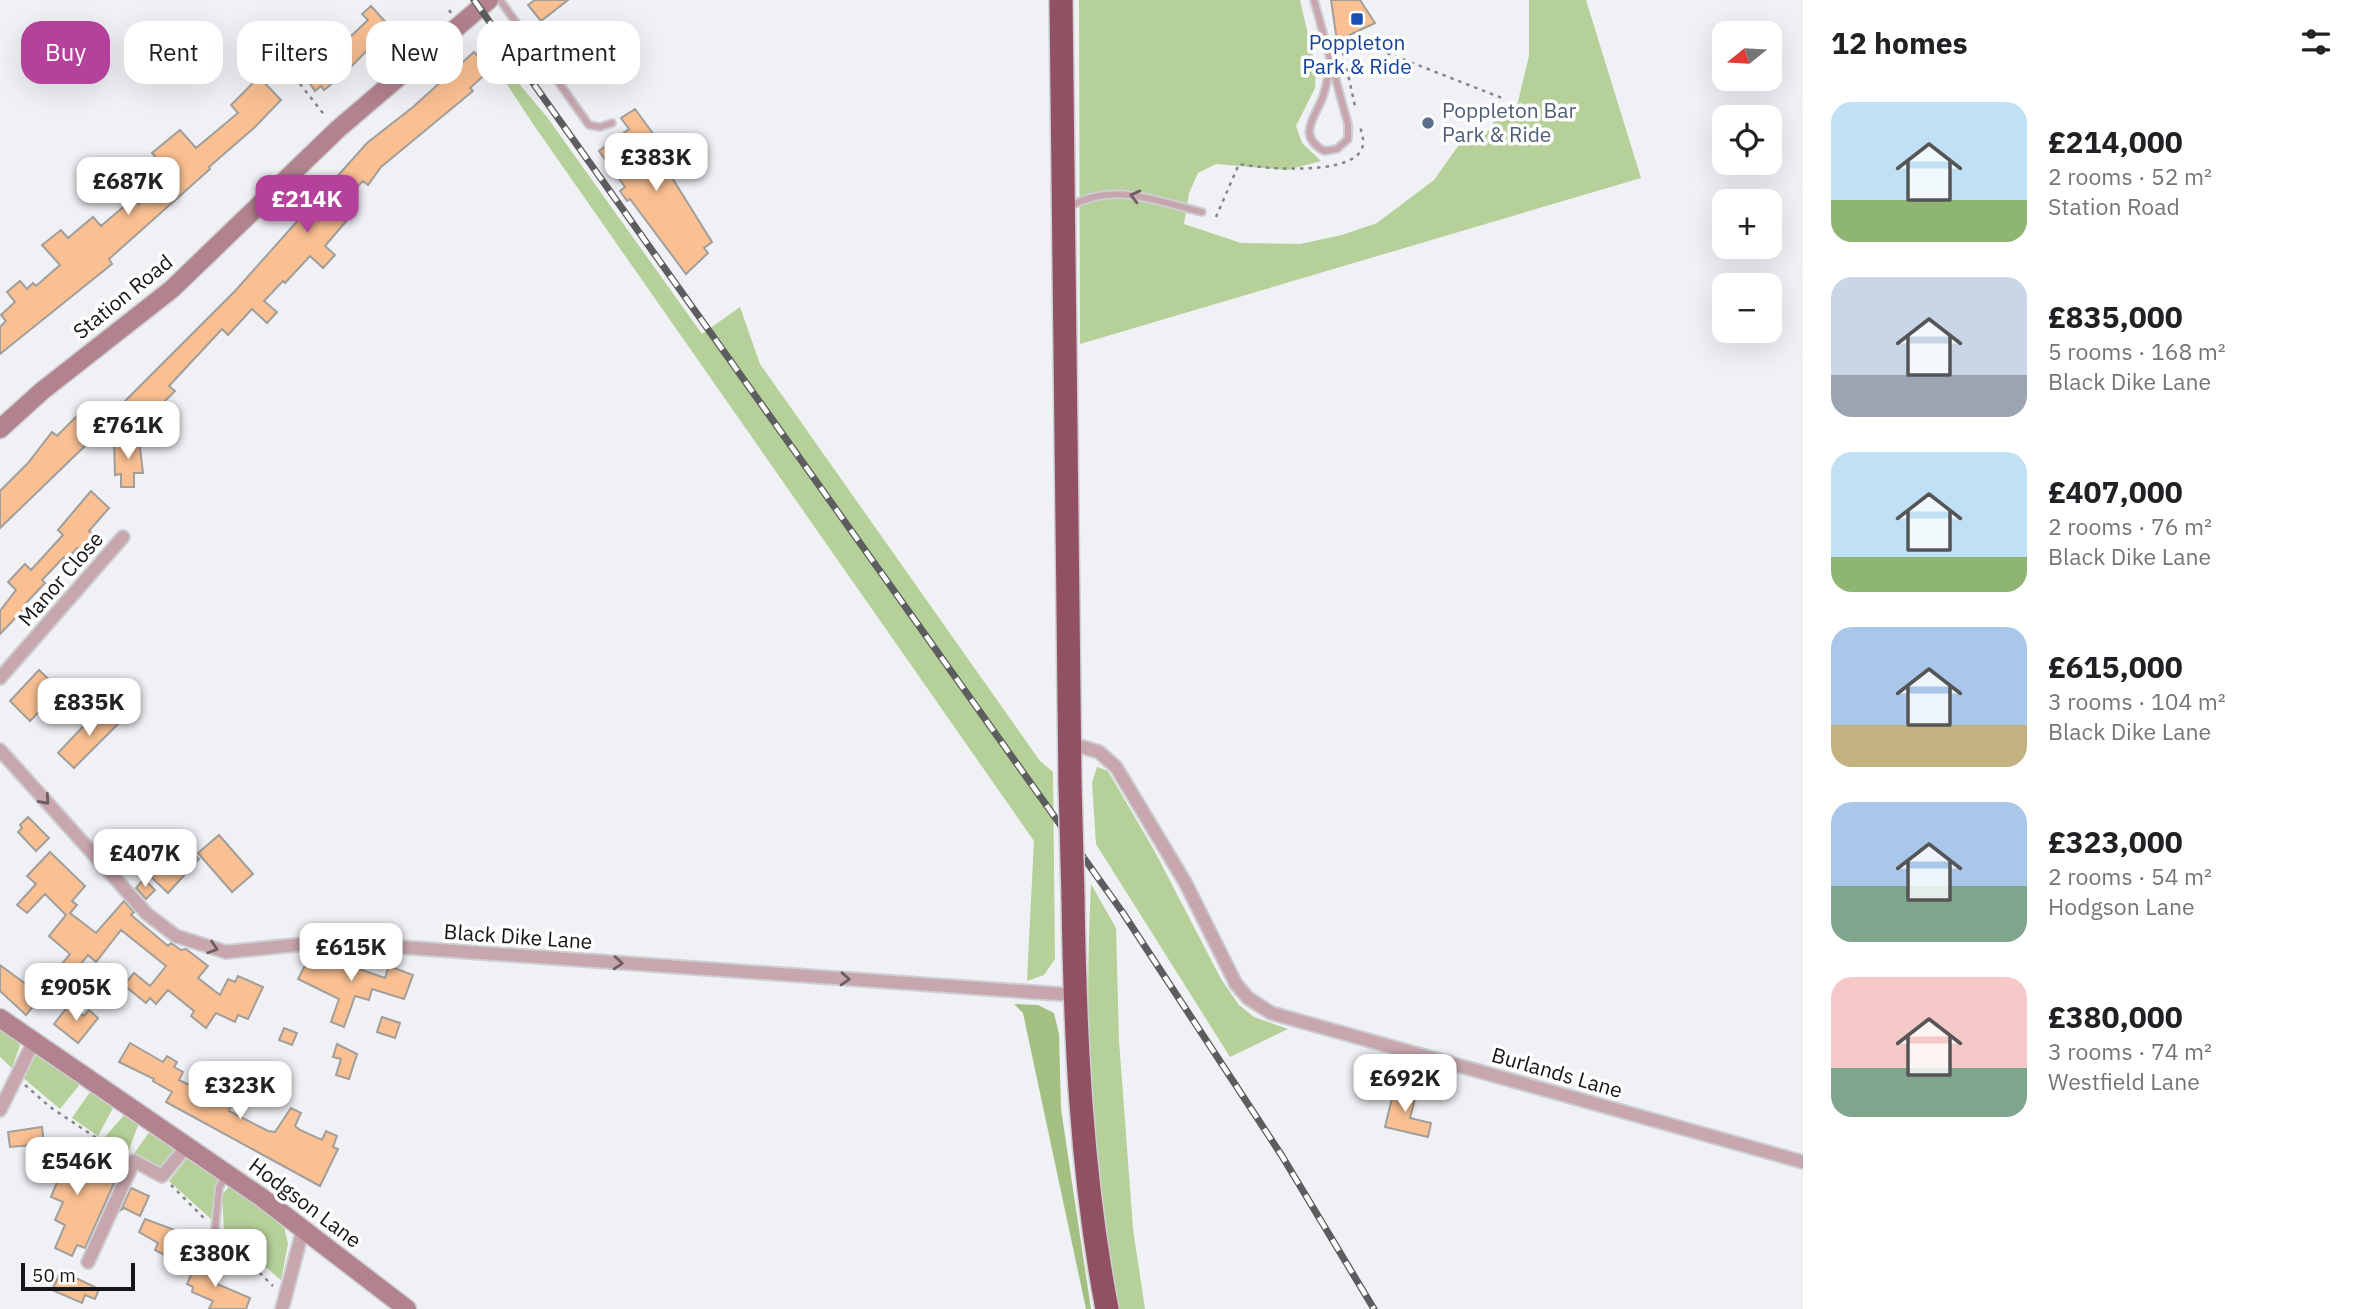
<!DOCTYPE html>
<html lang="en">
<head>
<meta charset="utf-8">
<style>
	:root { --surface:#fff; --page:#f6f6f6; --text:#202124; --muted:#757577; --accent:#b4419b }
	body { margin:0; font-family:"IBM Plex Sans",sans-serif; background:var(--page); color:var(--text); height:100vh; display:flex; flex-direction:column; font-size:26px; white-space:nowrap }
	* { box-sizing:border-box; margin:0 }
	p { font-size:23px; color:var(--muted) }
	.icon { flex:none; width:38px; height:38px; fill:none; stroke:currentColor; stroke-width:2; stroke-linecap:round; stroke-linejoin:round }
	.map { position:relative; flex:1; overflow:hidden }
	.panel { display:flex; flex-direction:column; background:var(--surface); width:560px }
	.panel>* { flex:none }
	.guide { position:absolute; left:21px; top:21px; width:665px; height:63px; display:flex; gap:14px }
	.needle { width:46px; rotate:252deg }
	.buttons { position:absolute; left:1712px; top:21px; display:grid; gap:14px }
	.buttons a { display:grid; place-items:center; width:70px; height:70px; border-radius:14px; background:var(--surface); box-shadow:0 7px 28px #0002; font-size:35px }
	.scale { position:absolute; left:21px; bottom:18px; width:114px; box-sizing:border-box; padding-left:7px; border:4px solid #151617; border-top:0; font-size:19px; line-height:24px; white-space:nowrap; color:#151617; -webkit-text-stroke:5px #fefefe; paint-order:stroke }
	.price { position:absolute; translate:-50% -60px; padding:0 16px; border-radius:14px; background:#fff; color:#222; font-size:23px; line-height:46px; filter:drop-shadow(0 2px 4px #0008) }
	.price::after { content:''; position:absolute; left:50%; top:42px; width:21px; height:16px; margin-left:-10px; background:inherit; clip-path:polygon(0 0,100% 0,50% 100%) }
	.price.on { background:var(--accent); color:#fff }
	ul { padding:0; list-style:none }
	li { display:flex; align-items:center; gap:21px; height:175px; padding:0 28px }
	li span { display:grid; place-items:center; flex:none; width:196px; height:140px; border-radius:21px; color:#555 }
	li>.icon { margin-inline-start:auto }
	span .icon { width:84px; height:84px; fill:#fffc; stroke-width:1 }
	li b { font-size:30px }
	h2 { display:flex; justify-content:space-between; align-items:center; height:84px; padding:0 28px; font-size:30px }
	.pill { padding:0 24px; border-radius:21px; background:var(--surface); box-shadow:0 7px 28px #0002; font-size:24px; line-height:63px }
	.pill.on { background:var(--accent); color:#fff }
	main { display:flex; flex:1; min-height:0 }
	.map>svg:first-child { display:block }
	.green { fill:#b5d199 }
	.forest { fill:#a3c082 }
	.building { fill:#fac092; stroke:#a19e9b; stroke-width:2 }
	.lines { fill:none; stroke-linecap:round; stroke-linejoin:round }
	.lane-casing { stroke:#ccced1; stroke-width:10 }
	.street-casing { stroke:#ccced1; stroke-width:16 }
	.secondary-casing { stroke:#ccced1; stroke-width:21 }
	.highway-casing { stroke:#ccced1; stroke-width:26 }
	.path { stroke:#848688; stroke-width:2.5; stroke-dasharray:3.5 5; stroke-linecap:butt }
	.lane { stroke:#c8a6ae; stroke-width:6 }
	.street { stroke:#c8a6ae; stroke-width:12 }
	.secondary { stroke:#b2828e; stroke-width:18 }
	.highway { stroke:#925063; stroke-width:23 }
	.rail-casing { stroke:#5c5d5f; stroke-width:7 }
	.rail { stroke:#fefefe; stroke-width:4.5; stroke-dasharray:13; stroke-linecap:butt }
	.highway-bridge-casing { stroke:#ccced1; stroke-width:26; stroke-linecap:butt }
	.highway-bridge { stroke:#925063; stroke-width:23 }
	.oneway { stroke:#6e5e62 }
	.transit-dot { fill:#1a4fb4; stroke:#fefefe; stroke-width:2.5 }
	.service-dot { fill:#5c6f8a; stroke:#fefefe; stroke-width:2.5 }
	.labels { text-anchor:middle; stroke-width:7; stroke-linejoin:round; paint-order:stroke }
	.transit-label { font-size:21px; fill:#164399; stroke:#fefefe }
	.service-label { font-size:21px; fill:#4e5e75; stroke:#fefefe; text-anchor:start }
	.street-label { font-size:21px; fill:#151617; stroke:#fefefe }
</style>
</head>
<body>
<main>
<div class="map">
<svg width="1803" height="1309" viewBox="0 0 1803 1309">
	<rect width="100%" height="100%" fill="#eff1f5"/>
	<path class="green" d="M1079,0H1300L1316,69L1315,88L1296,126L1302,143L1321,161L1287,170L1216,164L1198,173L1189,193L1184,224L1241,243L1300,244L1342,235L1377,223L1434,180L1473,125L1490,131L1494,120L1503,112L1515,114L1529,56V0H1586L1641,178L1080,344Z
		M510,73L547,117L702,334L740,307L760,364L1040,761L1053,772L1055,959L1044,975L1027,981L1034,841L533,124L504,80Z
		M1097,767L1108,771L1154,850L1221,979L1239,1005L1254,1017L1288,1029L1230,1057L1096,844L1092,783Z
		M1091,884L1116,928L1119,1040L1133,1229L1145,1309H1118C1089,1170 1084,1026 1091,884Z
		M0,1027L17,1039L20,1045L12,1068L0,1057Z
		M35,1056H42L81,1083L60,1109L21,1076L30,1059Z
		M90,1092L114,1106L98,1136L72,1118Z
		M126,1113L139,1123L128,1152L103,1139Z
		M150,1131L176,1148L177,1151L165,1168L154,1169L133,1155Z
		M189,1156L219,1177L211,1219L169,1181Z
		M230,1185L284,1226L288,1244L281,1280L224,1232L222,1195Z"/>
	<path class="forest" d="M1014,1004L1038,1005L1054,1013L1059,1034L1061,1109L1091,1309H1086L1023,1013Z"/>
	<path class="building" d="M535,0H568L541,21L528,5Z
		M1331,0H1360L1375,23L1337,41Z
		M371,6L390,27L344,74L324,90L321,86L315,91L300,69L316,56L317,59L345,32L350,37L368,20L362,14Z
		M474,52L490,70L470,88L473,91L381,167L368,185L363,181L342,202L354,212L325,246L335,255L323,268L310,256L285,283L283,281L264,301L277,312L267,323L252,309L228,335L222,329L169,386L175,391L140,426L120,406L235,291L367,143L413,107Z
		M259,77L281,100L255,127L209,167L210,169L109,259L112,264L0,354V327L6,321L1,315L15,302L7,292L20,281L27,289L33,283L36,286L60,265L42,245L61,230L68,238L93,217L101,226L134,198L139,204L160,185L155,179L166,170L152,153L180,130L196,148L238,113L231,105Z
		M635,109L657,139L651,144L712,242L704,248L708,253L686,274L630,199L627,201L620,191L625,187L599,151L629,129L621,118Z
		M86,412L99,424L81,442L85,446L0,528V491L28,463L52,432L57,436L78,415L80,417Z
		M114,440H139L143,473H134V487H121V474L115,475Z
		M91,491L109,508L89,531L96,537L80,551L77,548L67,560L64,557L42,580L45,583L26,603L28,605L0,634V611L16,590L8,582L25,564L31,570L63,535L58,530Z
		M39,670L60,690L30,721L10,701Z
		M113,708L125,717L74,768L58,753L93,716L102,724Z
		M28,817L49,838L36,851L18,832L22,828L20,825Z
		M219,835L253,874L232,892L198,853Z
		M180,842L199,859L168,893L151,877Z
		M50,852L85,886L72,901L77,905L70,913L96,933L124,901L134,912L131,915L168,946L171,943L181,950L186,949L208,966L198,978L220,995L228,979L235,982L238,976L263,987L248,1019L238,1015L235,1022L216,1013L206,1028L191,1016L194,1011L168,990L156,1004L150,998L146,1003L124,985L134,973L150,986L166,966L121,930L96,962L88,955L73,974L61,965L70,954L49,936L66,915L45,894L27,913L17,905L36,884L27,876Z
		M144,879L155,890L146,899L136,888Z
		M325,953V957L385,978L389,966L413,975L404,999L372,989L369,1000L355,996L344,1027L331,1022L339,999L298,979L311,954Z
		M0,965L42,996L26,1015L0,991Z
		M69,1005L84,1016L89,1010L98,1018L78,1043L54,1024Z
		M382,1017L400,1023L395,1038L377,1032Z
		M284,1028L297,1033L292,1045L279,1040Z
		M130,1043L163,1062L167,1056L177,1062L174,1067L183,1072L179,1080L231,1105L229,1111L268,1131L275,1132L291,1108L301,1113L295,1126L300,1130L322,1140L326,1131L337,1136L333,1147L338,1149L320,1186L166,1102L172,1092L153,1081L154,1079L119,1062Z
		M337,1044L357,1054L349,1079L336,1075L341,1059L333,1057Z
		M1395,1086L1417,1091L1410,1118L1431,1123L1428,1137L1385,1127Z
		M42,1127L44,1144L10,1147L8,1132Z
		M55,1143L86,1157L82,1166L115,1181L85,1248L77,1245L72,1256L55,1248L65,1225L55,1220L63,1202L51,1197L60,1175L44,1168Z
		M131,1188L149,1196L140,1216L124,1208L121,1210Z
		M145,1219L175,1230L174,1233L186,1239L184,1243L194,1247L186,1266L155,1250L158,1243L139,1232Z
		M197,1261L222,1272L217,1284L250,1298L246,1309H209L213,1301L192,1292L193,1287L187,1284Z
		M61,1271L99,1289L95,1299L85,1295L82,1303L52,1290Z"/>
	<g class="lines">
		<defs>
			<path id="lane" d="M500,0L589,125L600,127L612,123
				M1314,0L1348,124V139L1337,149L1324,151C1298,136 1313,120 1322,99C1326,89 1328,77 1330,66
				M1069,207C1114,181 1155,201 1202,212
				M215,1229L219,1188L226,1175"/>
			<path id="street" d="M0,678L123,537
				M1069,743L1099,752L1116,767L1185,882L1236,984L1248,998L1271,1013L1803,1162
				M0,750L147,914L176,936L226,952L305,944H356L1074,995
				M0,1110L34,1041
				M88,1262L134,1161L162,1176L187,1146
				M282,1309L303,1229"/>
			<path id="secondary" d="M0,429L42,391L172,289L338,129L489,0
				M0,1018L261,1197L407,1309"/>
			<path id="highway" d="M1061,0L1070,784
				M1073,897C1075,1035 1081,1173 1107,1309"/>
		</defs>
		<use href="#lane" class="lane-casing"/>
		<use href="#street" class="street-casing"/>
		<use href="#secondary" class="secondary-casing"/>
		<use href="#highway" class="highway-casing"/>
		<path class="path" d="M451,13L449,10L453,7
			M263,37L326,117
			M1343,52L1355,106
			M1387,53L1502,98
			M1216,217L1239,164C1265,169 1344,175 1360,152C1366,144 1362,135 1360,126
			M25,1085L50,1107L122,1155
			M171,1185L206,1220
			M223,1237L273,1286"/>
		<use href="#lane" class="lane"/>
		<use href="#street" class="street"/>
		<use href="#secondary" class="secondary"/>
		<use href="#highway" class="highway"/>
		<defs>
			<path id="rail" d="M474,0L1123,913L1282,1156L1374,1309"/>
		</defs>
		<use href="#rail" class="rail-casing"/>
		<use href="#rail" class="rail"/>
		<defs>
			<path id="highway-bridge" d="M1070,784L1073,897"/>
		</defs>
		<use href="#highway-bridge" class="highway-bridge-casing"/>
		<use href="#highway-bridge" class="highway-bridge"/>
	</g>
	<defs><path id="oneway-chevron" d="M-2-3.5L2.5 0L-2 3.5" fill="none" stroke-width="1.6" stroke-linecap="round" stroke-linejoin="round" transform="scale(1.75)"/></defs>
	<g class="oneway">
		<use href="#oneway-chevron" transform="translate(1135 196) rotate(-166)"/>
		<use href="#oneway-chevron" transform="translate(45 800) rotate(48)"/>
		<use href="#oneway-chevron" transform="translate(213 948) rotate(18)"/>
		<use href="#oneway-chevron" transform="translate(618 963) rotate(4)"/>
		<use href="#oneway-chevron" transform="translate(845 979) rotate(4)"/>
	</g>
	<rect class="transit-dot" x="1350" y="12" width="14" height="14" rx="3.5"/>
	<circle class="service-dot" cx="1428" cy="123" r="7"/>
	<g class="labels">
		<g class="transit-label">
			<text x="1357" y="50">Poppleton<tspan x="1357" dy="24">Park &amp; Ride</tspan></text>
		</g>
		<g class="service-label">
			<text x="1442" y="118">Poppleton Bar<tspan x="1442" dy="24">Park &amp; Ride</tspan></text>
		</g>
		<g class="street-label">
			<text transform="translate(123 297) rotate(-39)" y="7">Station Road</text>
			<text transform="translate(61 579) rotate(-49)" y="7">Manor Close</text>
			<text transform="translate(518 937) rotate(4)" y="7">Black Dike Lane</text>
			<text transform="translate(1557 1073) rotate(16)" y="7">Burlands Lane</text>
			<text transform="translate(305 1203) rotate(37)" y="7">Hodgson Lane</text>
		</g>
	</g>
</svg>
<div class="buttons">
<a><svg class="needle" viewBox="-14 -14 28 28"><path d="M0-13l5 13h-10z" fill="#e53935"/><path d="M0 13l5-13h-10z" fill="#757577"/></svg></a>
<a><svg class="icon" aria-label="locate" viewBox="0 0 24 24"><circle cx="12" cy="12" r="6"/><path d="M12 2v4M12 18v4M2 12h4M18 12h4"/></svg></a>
<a>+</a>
<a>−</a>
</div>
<div class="scale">50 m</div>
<b class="price" style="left:656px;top:193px">£383K</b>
<b class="price" style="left:128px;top:217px">£687K</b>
<b class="price on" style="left:307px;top:235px">£214K</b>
<b class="price" style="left:128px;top:461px">£761K</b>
<b class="price" style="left:89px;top:738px">£835K</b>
<b class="price" style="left:145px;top:889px">£407K</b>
<b class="price" style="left:351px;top:983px">£615K</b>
<b class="price" style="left:76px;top:1023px">£905K</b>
<b class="price" style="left:1405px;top:1114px">£692K</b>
<b class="price" style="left:240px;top:1121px">£323K</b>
<b class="price" style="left:77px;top:1197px">£546K</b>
<b class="price" style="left:215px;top:1289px">£380K</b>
<div class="guide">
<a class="pill on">Buy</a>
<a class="pill">Rent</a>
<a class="pill">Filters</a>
<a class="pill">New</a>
<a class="pill">Apartment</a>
</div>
</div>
<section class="panel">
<h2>12 homes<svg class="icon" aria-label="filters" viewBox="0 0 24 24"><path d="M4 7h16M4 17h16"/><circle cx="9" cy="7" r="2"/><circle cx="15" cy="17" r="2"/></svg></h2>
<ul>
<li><span style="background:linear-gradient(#bfe0f5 70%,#8fb573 0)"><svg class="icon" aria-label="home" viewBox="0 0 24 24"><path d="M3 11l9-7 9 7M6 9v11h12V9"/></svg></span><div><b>£214,000</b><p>2 rooms · 52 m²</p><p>Station Road</p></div></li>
<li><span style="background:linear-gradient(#c9d6e8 70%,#9aa5b1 0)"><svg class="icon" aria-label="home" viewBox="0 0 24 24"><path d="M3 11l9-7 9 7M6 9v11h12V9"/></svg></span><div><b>£835,000</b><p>5 rooms · 168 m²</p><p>Black Dike Lane</p></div></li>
<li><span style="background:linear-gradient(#bfe0f5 75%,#8fb573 0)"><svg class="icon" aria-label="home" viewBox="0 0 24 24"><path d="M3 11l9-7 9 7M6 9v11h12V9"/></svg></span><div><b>£407,000</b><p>2 rooms · 76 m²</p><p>Black Dike Lane</p></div></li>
<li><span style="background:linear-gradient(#a9c7e8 70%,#c2b280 0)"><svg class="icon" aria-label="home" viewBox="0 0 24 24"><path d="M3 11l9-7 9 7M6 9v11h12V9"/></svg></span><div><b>£615,000</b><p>3 rooms · 104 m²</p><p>Black Dike Lane</p></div></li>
<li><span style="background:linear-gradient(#a9c7e8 60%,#7fa58c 0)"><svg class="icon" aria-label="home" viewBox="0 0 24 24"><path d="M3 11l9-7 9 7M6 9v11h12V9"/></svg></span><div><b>£323,000</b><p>2 rooms · 54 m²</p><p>Hodgson Lane</p></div></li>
<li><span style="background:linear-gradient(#f6c9c9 65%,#7fa58c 0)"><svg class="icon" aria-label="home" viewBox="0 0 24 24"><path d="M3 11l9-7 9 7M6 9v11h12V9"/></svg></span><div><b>£380,000</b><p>3 rooms · 74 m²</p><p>Westfield Lane</p></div></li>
</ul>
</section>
</main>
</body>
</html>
